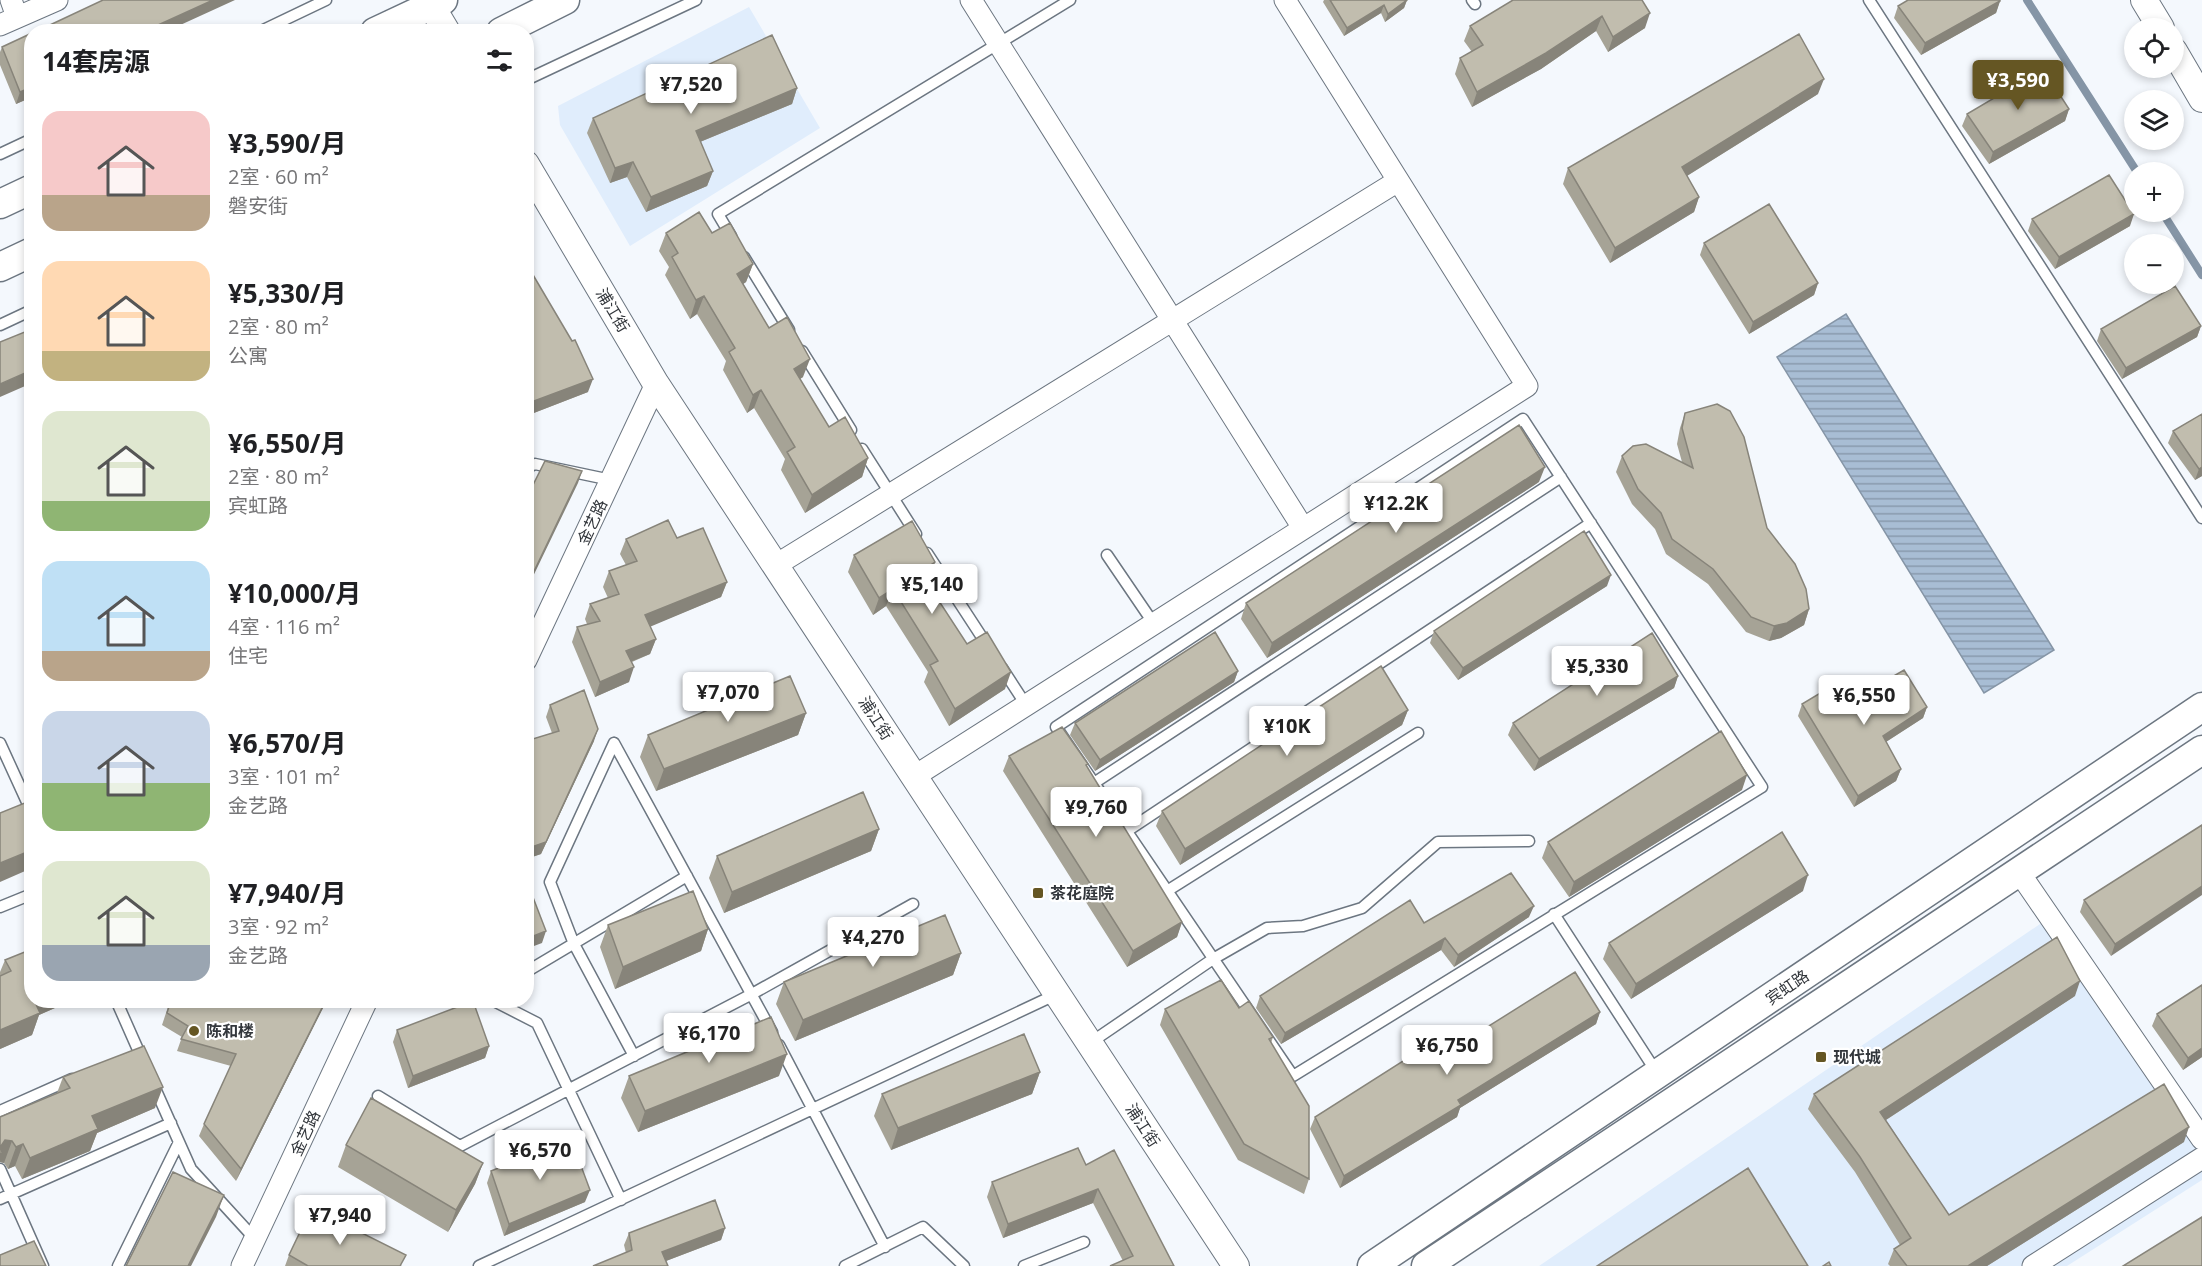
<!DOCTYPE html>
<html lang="zh">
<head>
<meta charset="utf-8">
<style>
	:root { --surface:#fff; --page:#f6f6f6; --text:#202124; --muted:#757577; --accent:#655623 }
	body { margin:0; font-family:"Open Sans","Noto Sans SC",sans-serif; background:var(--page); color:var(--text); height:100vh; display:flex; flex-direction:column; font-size:22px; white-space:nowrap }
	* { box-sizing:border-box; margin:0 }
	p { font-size:20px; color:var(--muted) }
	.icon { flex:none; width:33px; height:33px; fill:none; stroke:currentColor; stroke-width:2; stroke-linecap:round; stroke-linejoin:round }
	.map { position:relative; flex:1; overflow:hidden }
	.sheet { position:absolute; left:24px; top:24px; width:510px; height:984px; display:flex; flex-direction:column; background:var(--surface); border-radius:24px; box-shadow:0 3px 9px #0003 }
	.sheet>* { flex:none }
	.controls { position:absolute; left:2124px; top:18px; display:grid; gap:12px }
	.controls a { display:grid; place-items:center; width:60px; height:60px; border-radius:50%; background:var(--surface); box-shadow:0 3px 9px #0003; font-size:30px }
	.price { position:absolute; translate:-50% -51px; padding:0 14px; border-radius:6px; background:#fff; color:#222; font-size:20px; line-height:39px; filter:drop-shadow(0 2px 3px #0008) }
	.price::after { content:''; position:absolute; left:50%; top:36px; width:18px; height:14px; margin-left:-9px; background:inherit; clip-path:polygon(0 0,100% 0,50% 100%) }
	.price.current { background:var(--accent); color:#fff }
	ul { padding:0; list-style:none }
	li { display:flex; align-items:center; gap:18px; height:150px; padding:0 18px }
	li span { display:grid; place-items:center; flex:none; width:168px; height:120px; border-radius:18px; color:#555 }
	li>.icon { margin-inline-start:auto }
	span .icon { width:72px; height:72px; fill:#fffc; stroke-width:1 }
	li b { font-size:26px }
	h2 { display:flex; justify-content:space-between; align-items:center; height:72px; padding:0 18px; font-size:26px }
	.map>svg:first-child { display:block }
	.built { fill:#e0edfc }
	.water { fill:url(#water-rules); stroke:#8595a6; stroke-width:1.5 }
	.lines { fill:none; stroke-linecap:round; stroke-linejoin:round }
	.stream { stroke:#8595a6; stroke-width:8 }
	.service-casing { stroke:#6c7681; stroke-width:13 }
	.minor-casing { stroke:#6c7681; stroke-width:23 }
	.tertiary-casing { stroke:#6c7681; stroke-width:28 }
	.secondary-casing { stroke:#6c7681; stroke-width:31 }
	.service { stroke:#fff; stroke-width:10 }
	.minor { stroke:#fff; stroke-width:21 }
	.tertiary { stroke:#fff; stroke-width:26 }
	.secondary { stroke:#fff; stroke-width:28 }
	.wall { fill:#a6a396 }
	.shaded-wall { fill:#87847a }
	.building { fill:#c1bdae; stroke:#87847a; stroke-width:1.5 }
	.poi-dot { fill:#655623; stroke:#fff; stroke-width:2 }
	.labels { text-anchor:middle; stroke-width:4.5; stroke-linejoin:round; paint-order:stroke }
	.street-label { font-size:16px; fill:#33373c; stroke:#fff }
	.poi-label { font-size:16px; font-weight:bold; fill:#33373c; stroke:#fff; text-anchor:start }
</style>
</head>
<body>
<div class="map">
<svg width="2202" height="1266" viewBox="0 0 2202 1266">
	<defs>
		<pattern id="water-rules" width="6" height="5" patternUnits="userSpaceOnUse" patternTransform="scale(1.5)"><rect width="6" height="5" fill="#a8bdd4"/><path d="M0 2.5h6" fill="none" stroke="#899aad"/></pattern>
	</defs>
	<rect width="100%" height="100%" fill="#f4f8fd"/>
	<path class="built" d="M749,7L820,128L630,246L560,125L558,106Z
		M2059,911L2202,1120V1180L2067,1266H1539Z"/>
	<path class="water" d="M1846,314L2054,650L1984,693L1777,357Z"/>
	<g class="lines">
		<path class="stream" d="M2027,0L2137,172
			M2162,212L2202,275"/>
		<defs>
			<path id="service" d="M1472,0L1475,4
				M1869,0L2202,518
				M259,32L326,0
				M526,80L696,0
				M0,154L32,139
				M731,236L718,214L1070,0
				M744,257L789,330
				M0,325L32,310
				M802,351L851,430
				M1523,419L1762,787L1293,1076L1056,727Z
				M862,449L916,534
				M526,468L535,464L611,480
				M927,553L987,645
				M1107,555L1154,624
				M1002,668L1026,705
				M0,743L32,813
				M614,743L772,1032
				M614,743L550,882L574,944L634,1056
				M1094,783L1561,477
				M1127,831L1591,523
				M1167,891L1418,733
				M0,907L32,894
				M1554,914L1657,1073
				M526,972L687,876
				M116,1000L143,1061
				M492,1000L537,1023L621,1200
				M1090,1043L1213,959L1267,928L1303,926L1362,908L1438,842L1529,841
				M779,1045L885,1247
				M154,1086L191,1169L255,1239
				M378,1096L460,1146L752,994L913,904
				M0,1111L72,1079
				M0,1169L43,1266
				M0,1199L171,1123
				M118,1266L179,1142
				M479,1266L1057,994
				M845,1266L923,1227L964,1266
				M1024,1266L1084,1242"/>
			<path id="minor" d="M11,0L17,17
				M971,0L1303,528
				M0,25L57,0
				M776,565L1398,181
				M526,660L656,384
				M915,776L1527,386L1285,0
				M2019,872L2202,1139
				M242,1266L367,1000
				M2033,1266L2202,1158"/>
			<path id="tertiary" d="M428,0L447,32
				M2144,0L2161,28
				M2174,51L2202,99
				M526,164L656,384L1236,1266"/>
			<path id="secondary" d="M375,32L443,0
				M501,32L565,0
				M0,204L32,189
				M0,267L32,252
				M1372,1266L2202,707
				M1426,1266L2202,750"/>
		</defs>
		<use href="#service" class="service-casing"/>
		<use href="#minor" class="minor-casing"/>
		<use href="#tertiary" class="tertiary-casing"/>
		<use href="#secondary" class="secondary-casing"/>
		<use href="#service" class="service"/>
		<use href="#minor" class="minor"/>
		<use href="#tertiary" class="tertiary"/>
		<use href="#secondary" class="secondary"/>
	</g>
	<path class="wall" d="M1324,0H1407L1404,8L1385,22L1381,13L1344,36L1323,2Z
		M1642,0L1645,28L1608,52L1596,31L1541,69L1472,107L1455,74L1460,58L1472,52L1464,41L1470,26Z
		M2000,1L1996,13L1921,55L1894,18L1898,6Z
		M2,47L32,97L16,104L0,65V52Z
		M797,88L792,104L700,142L713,171L707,186L646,212L627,177L610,183L587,133L593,118Z
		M1818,94L1687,176L1699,197L1694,212L1610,263L1563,184L1568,168Z
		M2069,109L2065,121L1989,164L1962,126L1967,114Z
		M2032,219L2130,226L2055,269L2028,231Z
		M666,233H712L753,264L746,282L743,284L769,328L803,377L800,379L829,427L868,458L862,477L805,513L781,470L785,459L754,408L747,413L723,370L726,361L697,314L690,319L665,275L669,267L659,251Z
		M1704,243L1818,283L1814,295L1749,334L1700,255Z
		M526,263L588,392L526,416Z
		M2201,326L2197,337L2122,379L2097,341L2101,329Z
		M1685,413L1767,528L1809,609L1804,625L1781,638L1769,641L1746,632L1708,584L1666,554L1655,529L1632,504L1616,472L1622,456L1682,462L1677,444L1680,428Z
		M2202,414V476L2195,480L2168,443L2173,431Z
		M32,477V492L28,485Z
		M1539,482L1267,658L1241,619L1246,603Z
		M677,538L727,582L721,597L650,626L656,639L650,654L632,662L629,682L595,697L572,642L577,627L587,624L585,619L590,604L608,598L603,587L609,571L626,565L620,554L626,539Z
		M854,555L935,562L929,579L926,581L967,644L1005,689L949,726L924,682L928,672L886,606L873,615L848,572Z
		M1607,586L1458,680L1430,643L1434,631Z
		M1238,671L1234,682L1095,771L1070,735L1075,723Z
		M1678,676L1674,688L1534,771L1508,735L1513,723Z
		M1861,695L1927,707L1923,718L1886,742L1901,769L1896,781L1854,807L1798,716L1802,704Z
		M550,705L594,741L541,854L526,859V741L552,733L546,717Z
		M1408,710L1402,725L1180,865L1156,826L1162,811Z
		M806,713L798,735L656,791L640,757L648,735Z
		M1009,756L1087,767L1182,922L1177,937L1127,967L1003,771Z
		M1742,790L1569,897L1542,858L1548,842Z
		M2202,825L2111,956L2080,912L2084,900Z
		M879,829L871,851L724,913L709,878L717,856Z
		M1803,891L1631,999L1603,959L1609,943Z
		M1529,917L1454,967L1441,950L1281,1044L1256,1008L1260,996L1424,923Z
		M608,925L708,929L701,951L615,989L600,947Z
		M961,953L953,975L795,1041L776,1004L784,982Z
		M5,960L32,1000H73L39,1015L32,1035L0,1049V972Z
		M2202,985V1057L2183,1070L2152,1026L2157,1014Z
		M2075,996L1886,1120L1949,1215L2184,1142L1987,1266H1890L1888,1264L1894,1249L1900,1245L1855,1172L1808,1109L1814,1094Z
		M168,1000H327L236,1181L199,1136L204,1124L231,1066L177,1051L182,1037L162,1025L170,1001Z
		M1239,1008L1273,1037L1271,1043L1309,1179L1304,1194L1238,1160L1160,1025L1165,1009Z
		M1600,1012L1596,1024L1460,1108L1457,1117L1340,1188L1310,1129L1315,1117Z
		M397,1030L489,1046L485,1058L408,1088L393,1042Z
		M1040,1072L1032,1094L891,1150L874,1116L882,1094Z
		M629,1076H779L638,1132L621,1098Z
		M63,1077L155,1108L97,1133L90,1151L22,1179L15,1166L8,1169L4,1163L0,1162V1117L57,1093Z
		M346,1145L483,1163L475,1184L448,1232L338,1167Z
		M1086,1165L1174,1266L1123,1261L1093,1203L1003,1238L987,1197L992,1182Z
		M491,1171L585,1202L504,1236L487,1183Z
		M312,1208L402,1266H285L289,1255Z
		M725,1228L721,1240L666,1261L626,1253L624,1245L629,1233Z"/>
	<path class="shaded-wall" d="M213,0H235L165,32H146L147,30Z
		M1407,0L1404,8L1385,22L1388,14Z
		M2000,1L1996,13L1921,55L1925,43Z
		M1384,5L1381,13L1344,36L1347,28Z
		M1650,13L1645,28L1608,52L1613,37Z
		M1602,16L1596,31L1541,69L1472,107L1477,92Z
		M1824,79L1818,94L1677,182L1682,167Z
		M32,87V97L16,104L20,92Z
		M797,88L792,104L690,146L696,131Z
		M2069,109L2065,121L1989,164L1993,152Z
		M633,162L627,177L610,183L615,168Z
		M713,171L707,186L646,212L651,197Z
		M1699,197L1694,212L1610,263L1615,248Z
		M2134,214L2130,226L2055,269L2059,257Z
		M753,264L746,282L730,293L737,274Z
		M1818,283L1814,295L1749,334L1753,322Z
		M704,296L697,314L690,319L696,300Z
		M2201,326L2197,337L2122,379L2126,368Z
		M810,359L803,377L787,387L794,369Z
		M32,370V383L0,397V384Z
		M593,379L588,392L526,416V404Z
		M761,390L754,408L747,413L753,395Z
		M868,458L862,477L805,513L812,495Z
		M1545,467L1539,482L1267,658L1272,643Z
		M2202,467V476L2195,480L2199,469Z
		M582,471L578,483L526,591V588Z
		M935,562L929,579L914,588L920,572Z
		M1611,575L1607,586L1458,680L1463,668Z
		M727,582L721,597L640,631L645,615Z
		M893,589L886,606L873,615L879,598Z
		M1809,609L1804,625L1781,638L1769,641L1774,626Z
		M656,639L650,654L620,666L626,651Z
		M634,667L629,682L595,697L600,682Z
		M1238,671L1234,682L1095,771L1100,760Z
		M1011,672L1005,689L949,726L955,709Z
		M1678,676L1674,688L1534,771L1539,759Z
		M1927,707L1923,718L1878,747L1883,736Z
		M1408,710L1402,725L1180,865L1185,849Z
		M806,713L798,735L656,791L664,769Z
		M598,729L594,741L541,854L526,859V849Z
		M1901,769L1896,781L1854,807L1858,796Z
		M1747,775L1742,790L1569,897L1574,882Z
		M879,829L871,851L724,913L732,892Z
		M32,850V868L0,882V863Z
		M1808,875L1803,891L1631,999L1636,984Z
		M2202,886V895L2111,956L2115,944Z
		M1534,906L1529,917L1454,967L1458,955Z
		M1182,922L1177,937L1127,967L1133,951Z
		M708,929L701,951L615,989L623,967Z
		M546,931L542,943L526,949V939Z
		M1445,938L1441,950L1281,1044L1285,1033Z
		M961,953L953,975L795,1041L803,1020Z
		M2080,981L2075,996L1875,1127L1880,1112Z
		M33,1000H73L39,1015L32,1035L0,1049V1030Z
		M326,1000H327L236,1181L241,1169Z
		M1600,1012L1596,1024L1460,1108L1457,1117L1340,1188L1344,1176L1458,1100Z
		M489,1046L485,1058L408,1088L413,1076Z
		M2202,1048V1057L2183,1070L2188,1058Z
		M787,1054L779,1076L638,1132L645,1111Z
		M1040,1072L1032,1094L891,1150L898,1128Z
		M163,1087L155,1108L97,1133L90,1151L22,1179L30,1158L92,1116Z
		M2189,1127L2184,1142L1987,1266H1968Z
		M5,1140L12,1141L4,1163L0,1162V1148Z
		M23,1144L15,1166L8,1169L16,1147Z
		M483,1163L475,1184L448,1232L456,1210Z
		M1098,1189L1093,1203L1003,1238L1008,1224Z
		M590,1190L585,1202L504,1236L509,1224Z
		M224,1195L216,1217L191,1266H188Z
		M725,1228L721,1240L658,1264L662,1252Z"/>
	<path class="building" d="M103,0H213L147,30V32H35Z
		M1330,0H1407L1388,14L1384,5L1347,28Z
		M1513,0H1642L1650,13L1613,37L1602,16L1546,53L1477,92L1460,58L1483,45L1470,26Z
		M1908,0H2000V1L1925,43L1898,6Z
		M32,33V87L20,92L2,47Z
		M1799,34L1824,79L1682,167L1699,197L1615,248L1568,168Z
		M772,35L797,88L696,131L713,171L651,197L633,162L615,168L593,118Z
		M2043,69L2069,109L1993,152L1967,114Z
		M2109,175L2134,214L2059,257L2032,219Z
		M1769,204L1818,283L1753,322L1704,243Z
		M699,212L712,233L730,223L753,264L737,274L769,328L787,317L810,359L794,369L829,427L845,417L868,458L812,495L787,452L795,447L761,390L753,395L729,352L735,348L704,296L696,300L672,257L678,253L666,233Z
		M526,263L572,341L575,340L593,379L526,404V359L532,357L526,347Z
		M2175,286L2201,326L2126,368L2101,329Z
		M32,329V370L0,384V342Z
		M1717,404L1730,411L1744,437L1767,528L1795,564L1806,589L1809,609L1787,623L1774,626L1751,617L1713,569L1672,539L1661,513L1638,489L1622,456L1633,446L1646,444L1693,468L1682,428L1685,413Z
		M2202,414V467L2199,469L2173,431Z
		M1519,425L1545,467L1272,643L1246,603Z
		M545,461L582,471L526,588V499Z
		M668,520L677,538L703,528L727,582L645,615L656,639L626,651L634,667L600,682L577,627L600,621L590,604L619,594L609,571L637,561L626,539Z
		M912,521L935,562L920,572L967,644L987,632L1011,672L955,709L930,665L938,661L893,589L879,598L854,555Z
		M1584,531L1611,575L1463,668L1434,631Z
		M1215,632L1238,671L1100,760L1075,723Z
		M1652,633L1678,676L1539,759L1513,723Z
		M1381,666L1408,710L1185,849L1162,811Z
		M1904,670L1927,707L1883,736L1901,769L1858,796L1802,704L1847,677L1861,695Z
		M790,676L806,713L664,769L648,735Z
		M584,690L598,729L546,842L526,849V762L531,760L526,749V741L559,731L550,705Z
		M1062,727L1088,764L1086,765L1182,922L1133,951L1009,756Z
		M1721,731L1747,775L1574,882L1548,842Z
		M863,792L879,829L732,892L717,856Z
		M32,800V850L0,863V813Z
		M2202,825V886L2115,944L2084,900Z
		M1782,832L1808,875L1636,984L1609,943Z
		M1511,873L1534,906L1458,955L1445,938L1285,1033L1260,996L1410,900L1424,923Z
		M529,887L546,931L526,939V888Z
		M693,891L708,929L623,967L608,925Z
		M945,915L961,953L803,1020L784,982Z
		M2057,937L2080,981L1880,1112L1949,1215L2164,1084L2189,1127L1968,1266H1907L1894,1249L1911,1238L1860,1157L1814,1094Z
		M32,949V1000H34L40,1013L0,1030V976L11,971L5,960Z
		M1575,972L1600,1012L1458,1100L1461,1105L1344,1176L1315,1117L1425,1047L1433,1061Z
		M1221,980L1239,1008L1249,1001L1273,1037L1269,1039L1309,1106V1179L1244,1144L1165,1009Z
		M2202,985V1048L2188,1058L2157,1014Z
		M171,1000H326L241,1169L204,1124L236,1054L181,1039L188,1026L167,1013Z
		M473,1001L489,1046L413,1076L397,1030Z
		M771,1017L787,1054L645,1111L629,1076Z
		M1024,1034L1040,1072L898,1128L882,1094Z
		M144,1046L163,1087L92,1116L98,1129L30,1158L23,1144L16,1147L12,1141L5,1140L1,1146L2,1153L0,1154V1117L70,1088L63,1077Z
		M371,1098L483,1163L456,1210L346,1145Z
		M571,1139L590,1190L509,1224L491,1171Z
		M1078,1148L1086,1165L1114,1150L1174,1266H1110L1133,1256L1098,1189L1008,1224L992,1182Z
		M1748,1168L1808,1266H1597Z
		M173,1172L224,1195L188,1266H126Z
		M715,1200L725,1228L662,1252L668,1266H593L632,1250L629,1233Z
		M312,1208L406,1255L400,1266H308L289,1255L301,1230L304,1231L302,1229Z
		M2202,1217V1266H2123Z
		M34,1241L46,1266H0V1255Z
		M1829,1262L1831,1266H1823Z"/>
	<g class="poi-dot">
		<rect x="1032" y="887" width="12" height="12" rx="3"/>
		<circle cx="194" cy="1031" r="6"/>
		<rect x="1815" y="1051" width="12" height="12" rx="3"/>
	</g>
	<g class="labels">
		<g class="street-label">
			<text transform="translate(613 310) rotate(59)" y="6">浦江街</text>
			<text transform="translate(592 522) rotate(-65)" y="6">金艺路</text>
			<text transform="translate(876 718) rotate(57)" y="6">浦江街</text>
			<text transform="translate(1787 987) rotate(-34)" y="6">宾虹路</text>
			<text transform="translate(1143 1125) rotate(57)" y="6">浦江街</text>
			<text transform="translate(305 1133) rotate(-65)" y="6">金艺路</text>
		</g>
		<g class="poi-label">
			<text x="1050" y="899">茶花庭院</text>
			<text x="206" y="1037">陈和楼</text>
			<text x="1833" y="1063">现代城</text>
		</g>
	</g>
</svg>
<div class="controls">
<a><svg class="icon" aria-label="locate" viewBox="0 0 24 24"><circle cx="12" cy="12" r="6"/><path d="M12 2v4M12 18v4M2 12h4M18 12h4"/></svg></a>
<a><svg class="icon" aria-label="layers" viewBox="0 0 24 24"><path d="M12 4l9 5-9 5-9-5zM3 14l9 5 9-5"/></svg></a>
<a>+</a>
<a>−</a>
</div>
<b class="price current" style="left:2018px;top:111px">¥3,590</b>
<b class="price" style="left:691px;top:115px">¥7,520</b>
<b class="price" style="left:1396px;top:534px">¥12.2K</b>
<b class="price" style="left:932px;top:615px">¥5,140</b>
<b class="price" style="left:1597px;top:697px">¥5,330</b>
<b class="price" style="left:728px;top:723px">¥7,070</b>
<b class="price" style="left:1864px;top:726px">¥6,550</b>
<b class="price" style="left:1287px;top:757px">¥10K</b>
<b class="price" style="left:1096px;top:838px">¥9,760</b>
<b class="price" style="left:873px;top:968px">¥4,270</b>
<b class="price" style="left:709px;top:1064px">¥6,170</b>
<b class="price" style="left:1447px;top:1076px">¥6,750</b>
<b class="price" style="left:540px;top:1181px">¥6,570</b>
<b class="price" style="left:340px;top:1246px">¥7,940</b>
<section class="sheet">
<h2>14套房源<svg class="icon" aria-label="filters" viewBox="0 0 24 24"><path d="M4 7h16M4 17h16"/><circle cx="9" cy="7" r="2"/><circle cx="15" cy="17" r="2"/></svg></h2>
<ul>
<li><span style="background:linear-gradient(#f6c9c9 70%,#b9a48a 0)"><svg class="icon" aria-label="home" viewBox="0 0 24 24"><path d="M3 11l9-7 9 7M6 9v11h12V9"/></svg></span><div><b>¥3,590/月</b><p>2室 · 60 m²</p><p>磐安街</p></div></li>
<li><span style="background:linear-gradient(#ffd9b3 75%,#c2b280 0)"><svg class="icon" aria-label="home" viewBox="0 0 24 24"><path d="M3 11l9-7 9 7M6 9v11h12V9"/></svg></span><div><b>¥5,330/月</b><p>2室 · 80 m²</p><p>公寓</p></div></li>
<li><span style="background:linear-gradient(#dfe7d0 75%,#8fb573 0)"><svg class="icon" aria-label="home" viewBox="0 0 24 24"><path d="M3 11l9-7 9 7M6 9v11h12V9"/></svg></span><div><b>¥6,550/月</b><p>2室 · 80 m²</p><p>宾虹路</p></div></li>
<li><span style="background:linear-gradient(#bfe0f5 75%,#b9a48a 0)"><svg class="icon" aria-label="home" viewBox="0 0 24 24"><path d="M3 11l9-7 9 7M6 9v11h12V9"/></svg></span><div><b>¥10,000/月</b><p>4室 · 116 m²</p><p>住宅</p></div></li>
<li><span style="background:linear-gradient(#c9d6e8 60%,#8fb573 0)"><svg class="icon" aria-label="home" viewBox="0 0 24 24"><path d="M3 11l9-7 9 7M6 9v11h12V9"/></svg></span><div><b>¥6,570/月</b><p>3室 · 101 m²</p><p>金艺路</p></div></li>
<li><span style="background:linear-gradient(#dfe7d0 70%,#9aa5b1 0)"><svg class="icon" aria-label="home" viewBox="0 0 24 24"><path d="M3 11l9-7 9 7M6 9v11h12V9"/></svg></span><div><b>¥7,940/月</b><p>3室 · 92 m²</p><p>金艺路</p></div></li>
</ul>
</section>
</div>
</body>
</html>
